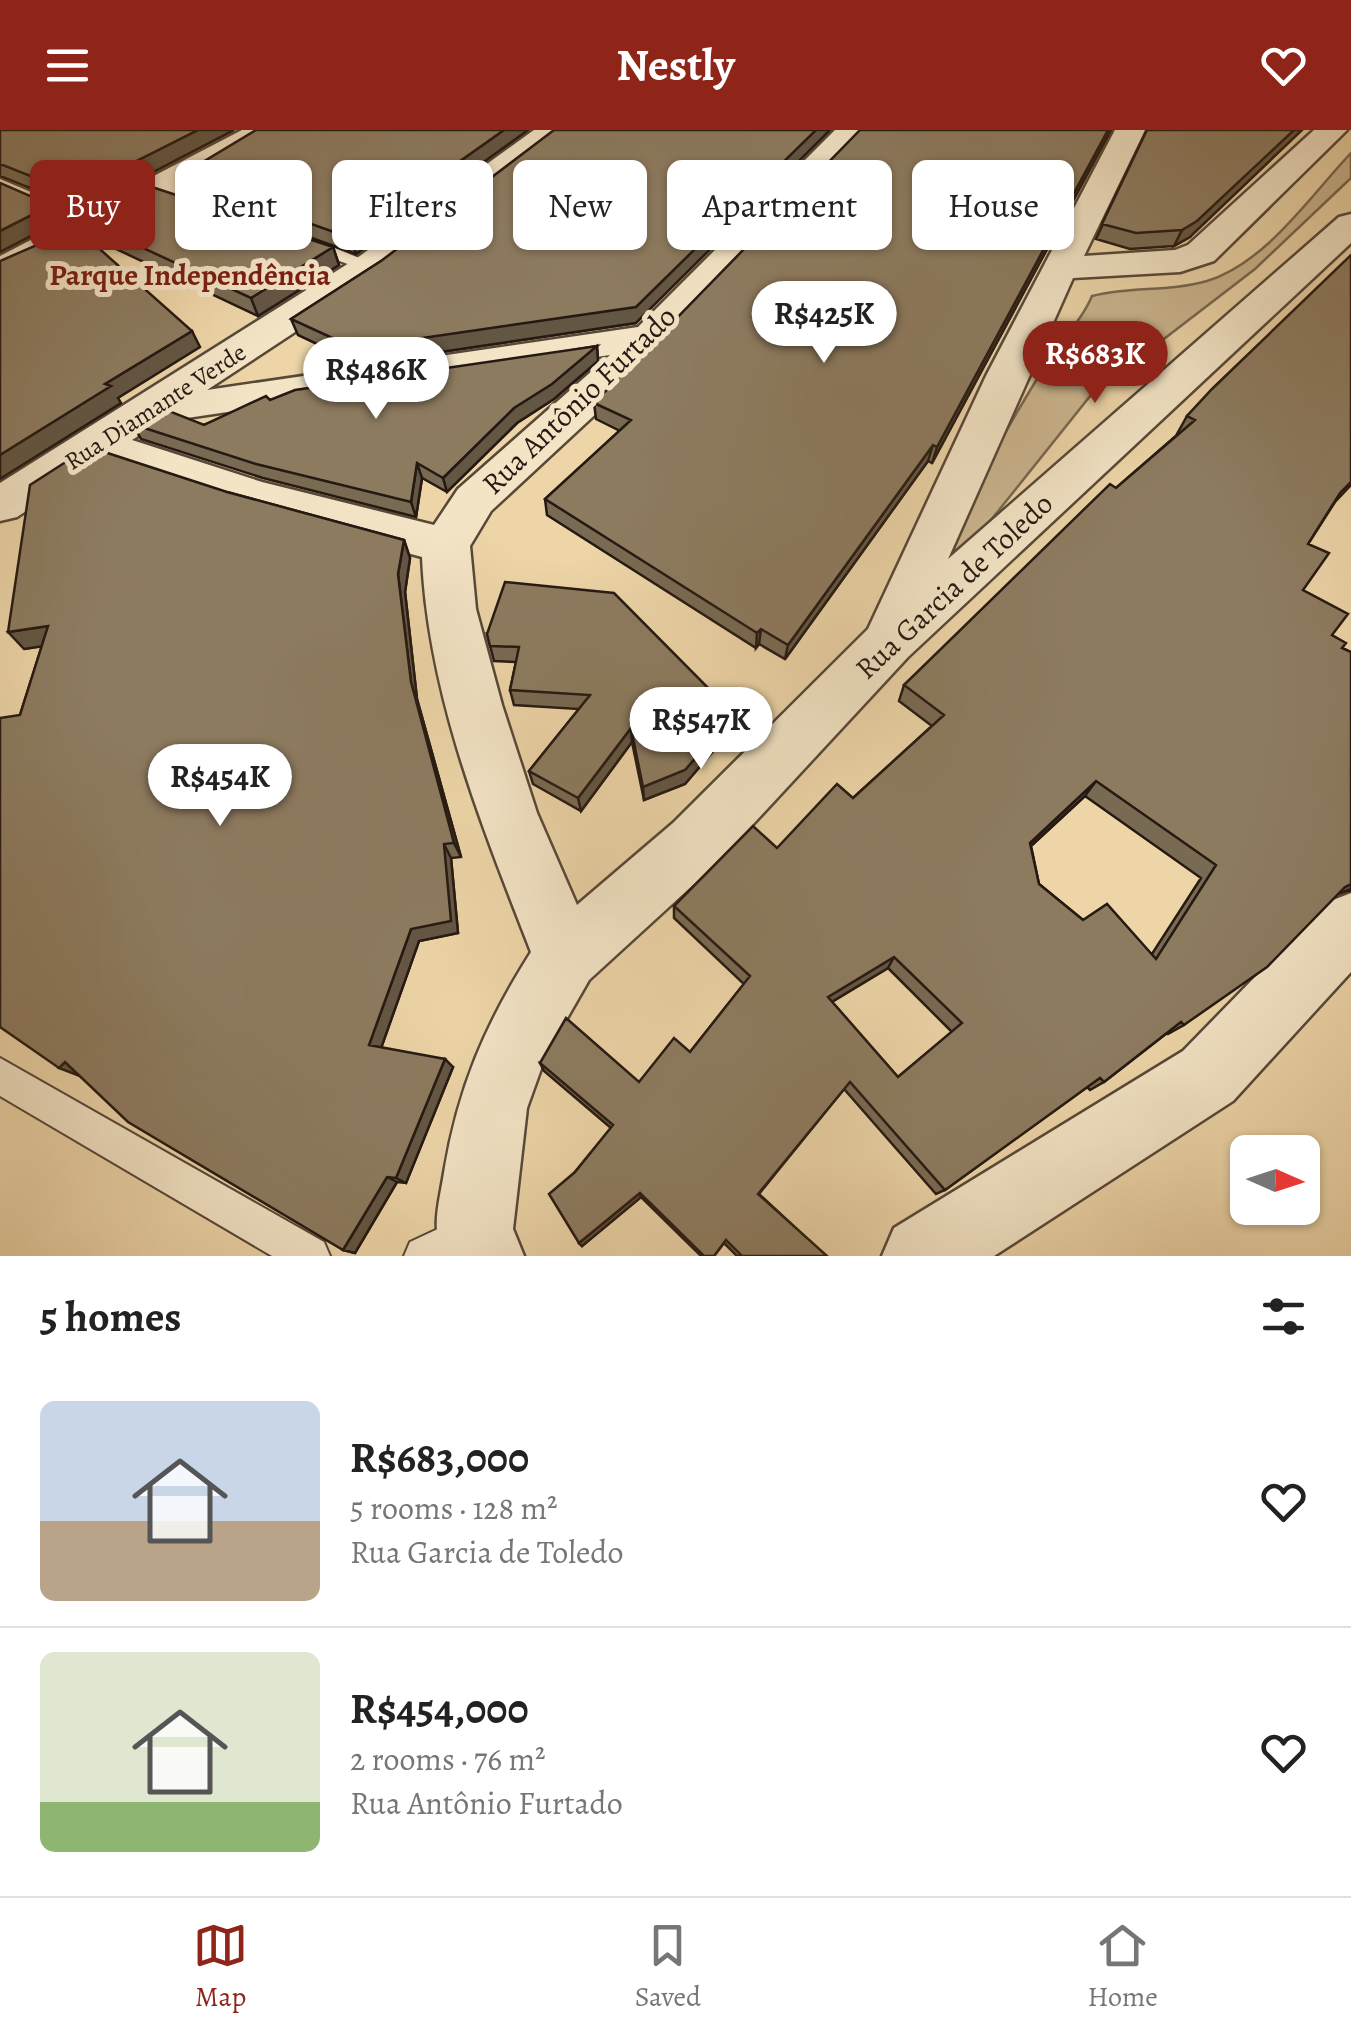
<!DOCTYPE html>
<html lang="en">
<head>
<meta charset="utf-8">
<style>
	:root { --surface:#fff; --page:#f2f2f2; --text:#222; --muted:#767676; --line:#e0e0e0; --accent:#8f2418 }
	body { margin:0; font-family:Alegreya,serif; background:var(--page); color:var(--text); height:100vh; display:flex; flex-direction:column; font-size:38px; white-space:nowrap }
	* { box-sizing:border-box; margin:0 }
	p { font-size:32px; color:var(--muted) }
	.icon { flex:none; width:55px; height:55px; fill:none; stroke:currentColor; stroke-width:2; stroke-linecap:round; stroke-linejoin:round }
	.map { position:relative; height:1126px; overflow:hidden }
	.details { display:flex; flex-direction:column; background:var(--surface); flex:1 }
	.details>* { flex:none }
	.top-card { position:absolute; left:30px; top:30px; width:1292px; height:90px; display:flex; gap:20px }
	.needle { width:65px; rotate:93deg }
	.buttons { position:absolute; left:1230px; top:1005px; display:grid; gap:20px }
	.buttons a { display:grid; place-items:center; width:90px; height:90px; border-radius:15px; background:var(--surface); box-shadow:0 2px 8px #0004; font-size:50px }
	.price { position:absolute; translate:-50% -85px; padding:0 22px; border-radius:35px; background:#fff; color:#222; font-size:32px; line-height:65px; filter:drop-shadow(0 2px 5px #0008) }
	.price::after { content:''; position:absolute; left:50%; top:60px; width:30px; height:22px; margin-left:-15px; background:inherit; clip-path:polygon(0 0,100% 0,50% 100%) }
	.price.active { background:var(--accent); color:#fff }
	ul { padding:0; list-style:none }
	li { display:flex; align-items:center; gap:30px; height:250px; padding:0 40px }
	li+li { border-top:2px solid var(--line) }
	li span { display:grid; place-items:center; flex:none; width:280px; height:200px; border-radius:15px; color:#555 }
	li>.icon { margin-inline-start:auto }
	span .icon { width:120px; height:120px; fill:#fffc; stroke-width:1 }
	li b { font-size:42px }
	h2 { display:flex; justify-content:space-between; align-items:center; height:120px; padding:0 40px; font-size:42px }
	.chip { padding:0 35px; border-radius:15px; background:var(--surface); box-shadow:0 2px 8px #0004; font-size:35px; line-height:90px }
	.chip.active { background:var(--accent); color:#fff }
	header { display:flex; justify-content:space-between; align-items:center; height:130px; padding:0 40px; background:var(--accent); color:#fff; font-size:45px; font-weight:700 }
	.menu { display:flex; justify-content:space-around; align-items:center; height:140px; border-top:2px solid var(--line); background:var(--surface); font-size:28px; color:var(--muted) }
	.menu a { display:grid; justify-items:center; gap:5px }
	.menu .active { color:var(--accent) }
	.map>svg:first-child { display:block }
	.green { fill:#cbb58e; stroke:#786750; stroke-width:2.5 }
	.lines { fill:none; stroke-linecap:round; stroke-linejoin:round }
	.lane-casing { stroke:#574838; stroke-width:4 }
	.street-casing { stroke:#574838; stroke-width:5 }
	.lane { fill:#f3e4c6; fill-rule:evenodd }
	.street { fill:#f3e4c6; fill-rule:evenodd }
	.wall { fill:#796a53; stroke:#251912; stroke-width:2.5; fill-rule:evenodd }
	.shaded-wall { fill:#635643; stroke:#251912; stroke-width:2.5 }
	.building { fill:#8d7b60; stroke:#251912; stroke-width:2.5; fill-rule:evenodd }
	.labels { text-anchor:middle; stroke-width:10; stroke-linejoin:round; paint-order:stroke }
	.far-street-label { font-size:25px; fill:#251912; stroke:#f3e4c6 }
	.far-quarter-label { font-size:30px; font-weight:bold; fill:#7a1f14; stroke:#f3e4c6 }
	.street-label { font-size:30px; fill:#251912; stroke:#f3e4c6 }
</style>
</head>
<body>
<header><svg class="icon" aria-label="menu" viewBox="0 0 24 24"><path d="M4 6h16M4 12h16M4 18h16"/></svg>Nestly<svg class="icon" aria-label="heart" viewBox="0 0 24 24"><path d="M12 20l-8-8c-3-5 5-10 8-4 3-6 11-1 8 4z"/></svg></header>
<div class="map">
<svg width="1351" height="1126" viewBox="0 0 1351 1126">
	<rect width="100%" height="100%" fill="#edd5a8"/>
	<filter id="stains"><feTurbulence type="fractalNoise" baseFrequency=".002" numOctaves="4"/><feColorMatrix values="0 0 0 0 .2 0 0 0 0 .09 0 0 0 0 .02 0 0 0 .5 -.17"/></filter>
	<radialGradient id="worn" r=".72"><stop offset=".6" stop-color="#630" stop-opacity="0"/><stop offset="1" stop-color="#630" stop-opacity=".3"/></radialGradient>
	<path class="green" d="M1351,23V48L1255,139L1091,265L963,425L941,416C975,356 1008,295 1045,236C1060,211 1081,192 1092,166C1130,156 1169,162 1207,151C1266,133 1310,66 1351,23Z"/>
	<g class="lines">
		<defs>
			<path id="lane" d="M0,49L98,90L101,94L86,98L0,60Z
				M293,106H305L379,136L364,140L293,114Z
				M0,928L324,1112L330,1126H272L0,966Z
				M472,1083L486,1089L492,1103L486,1117L467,1126H404L410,1112Z"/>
			<path id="street" d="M242,0H279L167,69L0,151V126Z
				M534,0H569L383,144L207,260L638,197L835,0H867L628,254L491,381L470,416L476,479L502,575L537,683L577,775L673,693L868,499L986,246L1115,0H1145L1084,126L1175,120L1188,115L1314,0H1347L1214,131L1180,142L1073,148L948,429L1339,87L1351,84V113L908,527L717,733L589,850L546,925L527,978L513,1099L524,1126H443C431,1097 439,1074 444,1043C458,958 485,895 531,822C482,696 428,564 422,427L238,377L101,331L17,387L0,391V353L357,128ZM610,225L458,359L434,395L262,352L132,310L160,292Z
				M1351,763V842L1233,971L994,1126H882L894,1098L1183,921L1328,772Z"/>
		</defs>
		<use href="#lane" class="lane-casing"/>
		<use href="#street" class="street-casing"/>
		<use href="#lane" class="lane"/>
		<use href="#street" class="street"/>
	</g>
	<path class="wall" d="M0,0H234L82,79L0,46Z
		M528,0L356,124L185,62L178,47Z
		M1111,0L932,333L928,331L785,529L759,514L756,518L547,385L545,369L620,301L596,289L594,273Z
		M1147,0L1190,107L1174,116L1130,119L1096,109Z
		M85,91L333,117L339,135L258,186L95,109Z
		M381,131L636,193L359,234L298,205L291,189Z
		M597,216L598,231L554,269L517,293L447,362L422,348L416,387L263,348L141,309L132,294L204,295L270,270Z
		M1187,286L1351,355L1335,372L1308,414L1303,460L1332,505L1342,518L1351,522V762L1350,760L1337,764L1184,895L1168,904L1167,903L1104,952L1090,960L1087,957L945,1060L936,1064L844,959L759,1064L826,1126H737L724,1113L714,1126H701L641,1067L582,1116L579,1113L575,1042L611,998L544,941L540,933L639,952L690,922L744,854L674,788V776L777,718L853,668L932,596L899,571L904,555L1116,358L1178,304H1177ZM1085,666L1201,748L1152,824L1083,790L1039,754L1031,716ZM888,838L952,902L898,947L832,872Z
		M227,362L404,410L410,428L405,462L417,569L461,727L451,728L458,803L419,811L381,918L453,937L406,1053L397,1052L355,1123L343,1120L20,585L42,516L24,519Z
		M487,504L732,599L685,654L644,670L632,612L581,681L533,654L529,641L579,579L514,575L510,560L516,532L494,531Z"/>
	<path class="shaded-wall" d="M198,0H234L82,79L73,63Z
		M504,0H528L356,124L351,108Z
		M816,0H830L636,193L359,234L354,218Z
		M1108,0H1111L932,333L937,317Z
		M1294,0H1302L1190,107L1174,116L1182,100Z
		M51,75L60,91L0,122V101Z
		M333,117L339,135L258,186L251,168Z
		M192,201L200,217L118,268L121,273L0,349V325L105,254Z
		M597,216L598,231L554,269L517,293L447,362L443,348L514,278Z
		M933,315L928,331L785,529L788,515Z
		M417,333L422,348L416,387L411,372Z
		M404,410L410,428L405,462L417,569L461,727L454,713L411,552L398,444Z
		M48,496L64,513L24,519L8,502Z
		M761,499L759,514L756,518L757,503Z
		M734,584L732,599L685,654L644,670L643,657Z
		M631,598L632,612L581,681L578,668Z
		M1096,651L1085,666L1020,726L1030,713Z
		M444,714L451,728L458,803L419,811L379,924L369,915L411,799Z
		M1351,754V759L1325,769L1345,757Z
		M894,827L888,838L823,877L828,867Z
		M445,929L453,937L406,1053L396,1048Z
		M65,932L80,946L59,938Z
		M387,1047L397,1052L355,1123L343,1120Z
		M640,1063L641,1067L582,1116L579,1113Z"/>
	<path class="building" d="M0,0H198L73,63L0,34Z
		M256,0H504L351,108L178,47Z
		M554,0H816L636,177L354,218L291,189L381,131Z
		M860,0H1108L937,317L933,315L788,515L761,499L757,503L545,369L631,290L594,273Z
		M1147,0H1294L1197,91L1182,100L1136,103L1102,94Z
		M0,53L51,75L0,101Z
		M155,58L333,117L251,168L85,91Z
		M76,98L192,201L105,254L111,256L0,325V131Z
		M1351,125V352L1340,363L1308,414L1329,423L1303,460L1348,484L1332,505L1346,513L1342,518L1351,522V754L1345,757L1267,837L1184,895L1181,892L1104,952L1100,948L945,1060L850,952L758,1064L827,1126H742L726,1110L714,1126H704L640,1063L579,1113L549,1064L575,1042L613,995L540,933L566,888L639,952L674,908L690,922L750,846L674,776L753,696L777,718L837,654L853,668L944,585L904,555L1110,354L1116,358L1195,290L1187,286L1212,259ZM1096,651L1216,735L1156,829L1107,774L1083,790L1039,754L1030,713ZM894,827L962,893L898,947L828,867Z
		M597,216L552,254L514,278L443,348L417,333L411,372L256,334L132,294L164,279L204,295L266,266L270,270L295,260Z
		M89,317L227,362L404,410L398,444L411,552L454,713L444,714L451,791L411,799L369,915L445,929L396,1048L387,1047L343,1120L128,992L65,932L59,938L0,897V588L20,585L48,496L8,502L30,355Z
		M505,452L614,463L734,584L685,640L643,657L631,598L578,668L529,641L590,565L510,560L519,517L490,516L487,504Z"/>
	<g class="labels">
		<g class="far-street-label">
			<text transform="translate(155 276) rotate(-33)" y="9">Rua Diamante Verde</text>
		</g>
		<g class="far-quarter-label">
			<text x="190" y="155">Parque Independência</text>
		</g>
		<g class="street-label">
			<text transform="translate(579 270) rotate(-44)" y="10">Rua Antônio Furtado</text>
			<text transform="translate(954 456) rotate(-43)" y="10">Rua Garcia de Toledo</text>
		</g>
	</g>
	<rect width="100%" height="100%" filter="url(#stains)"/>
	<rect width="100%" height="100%" fill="url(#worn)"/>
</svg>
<div class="buttons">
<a><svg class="needle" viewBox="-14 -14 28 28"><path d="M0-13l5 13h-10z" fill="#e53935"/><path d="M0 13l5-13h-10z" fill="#767676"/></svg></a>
</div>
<b class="price" style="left:824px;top:236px">R$425K</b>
<b class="price active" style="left:1095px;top:276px">R$683K</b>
<b class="price" style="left:376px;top:292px">R$486K</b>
<b class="price" style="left:701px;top:642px">R$547K</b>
<b class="price" style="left:220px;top:699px">R$454K</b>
<div class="top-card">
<a class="chip active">Buy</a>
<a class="chip">Rent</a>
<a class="chip">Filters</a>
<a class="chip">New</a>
<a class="chip">Apartment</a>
<a class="chip">House</a>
</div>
</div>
<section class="details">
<h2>5 homes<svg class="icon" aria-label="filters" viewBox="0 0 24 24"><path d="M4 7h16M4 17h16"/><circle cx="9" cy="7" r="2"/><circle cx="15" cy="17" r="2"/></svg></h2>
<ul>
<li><span style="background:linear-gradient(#c9d6e8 60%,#b9a48a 0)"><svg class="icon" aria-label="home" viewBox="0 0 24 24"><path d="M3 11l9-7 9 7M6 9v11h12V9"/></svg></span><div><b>R$683,000</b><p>5 rooms · 128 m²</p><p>Rua Garcia de Toledo</p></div><svg class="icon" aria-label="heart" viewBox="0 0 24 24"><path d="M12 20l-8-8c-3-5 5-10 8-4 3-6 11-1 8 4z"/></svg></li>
<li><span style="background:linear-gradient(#dfe7d0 75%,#8fb573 0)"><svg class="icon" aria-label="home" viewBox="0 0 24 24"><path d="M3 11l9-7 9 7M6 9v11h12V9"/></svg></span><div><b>R$454,000</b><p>2 rooms · 76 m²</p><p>Rua Antônio Furtado</p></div><svg class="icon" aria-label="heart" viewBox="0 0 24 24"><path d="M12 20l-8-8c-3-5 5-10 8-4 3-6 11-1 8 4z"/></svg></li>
</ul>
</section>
<nav class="menu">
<a class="active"><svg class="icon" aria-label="map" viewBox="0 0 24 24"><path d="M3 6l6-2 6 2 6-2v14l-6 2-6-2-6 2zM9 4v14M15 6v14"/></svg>Map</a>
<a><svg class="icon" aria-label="saved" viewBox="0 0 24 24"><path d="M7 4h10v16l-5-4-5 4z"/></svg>Saved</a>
<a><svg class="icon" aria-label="home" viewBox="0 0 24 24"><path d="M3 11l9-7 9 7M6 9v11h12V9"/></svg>Home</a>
</nav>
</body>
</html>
